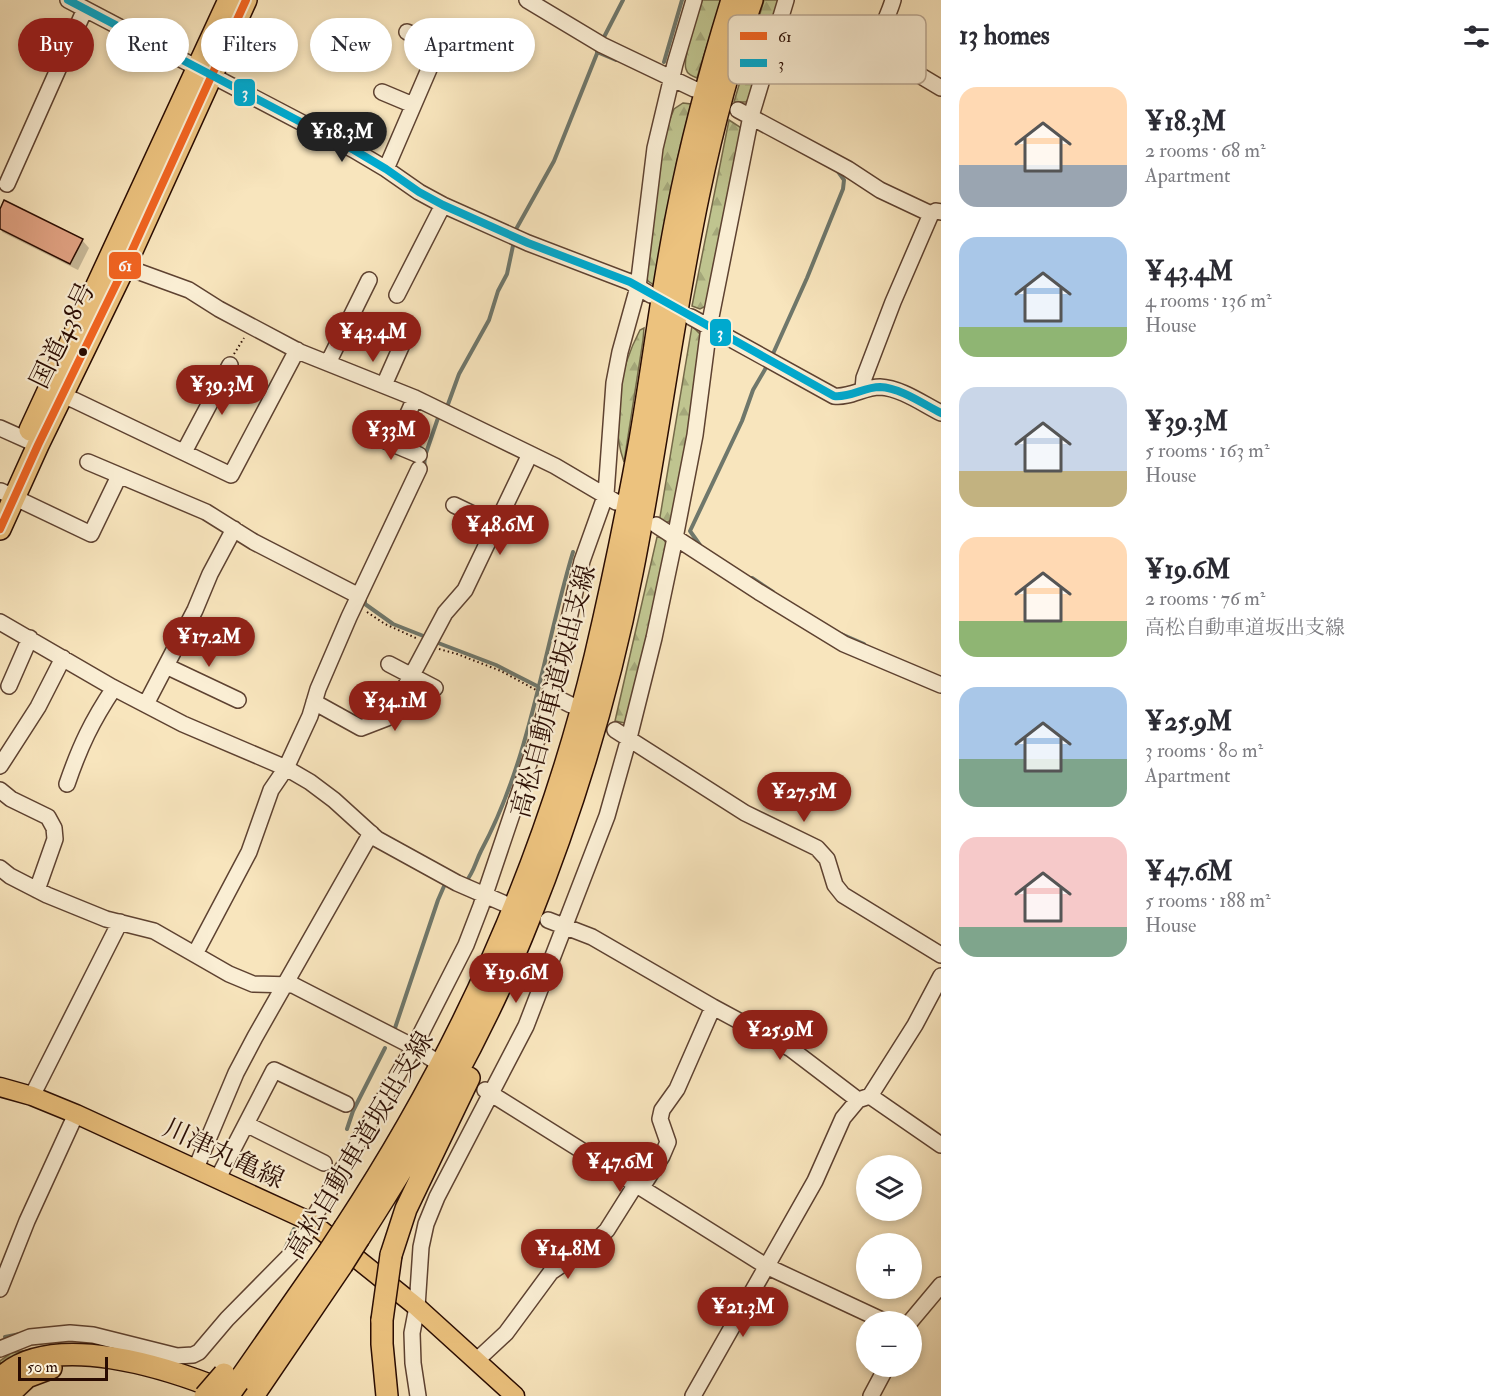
<!DOCTYPE html>
<html lang="en">
<head>
<meta charset="utf-8">
<style>
	:root { --surface:#fff; --page:#f2f2f3; --text:#2b2b33; --muted:#7c7c81; --accent:#8f2418 }
	body { margin:0; font-family:"IM FELL Double Pica","Noto Serif JP",serif; background:var(--page); color:var(--text); height:100vh; display:flex; flex-direction:column; font-size:22px; white-space:nowrap }
	* { box-sizing:border-box; margin:0 }
	p { font-size:20px; color:var(--muted) }
	.icon { flex:none; width:33px; height:33px; fill:none; stroke:currentColor; stroke-width:2; stroke-linecap:round; stroke-linejoin:round }
	.map { position:relative; flex:1; overflow:hidden }
	.sheet { display:flex; flex-direction:column; background:var(--surface); width:570px }
	.sheet>* { flex:none }
	.top-card { position:absolute; left:18px; top:18px; width:570px; height:54px; display:flex; gap:12px }
	.controls { position:absolute; left:856px; top:1155px; display:grid; gap:12px }
	.controls a { display:grid; place-items:center; width:66px; height:66px; border-radius:50%; background:var(--surface); box-shadow:0 3px 9px #0003; font-size:30px }
	.scale { position:absolute; left:18px; bottom:15px; width:90px; box-sizing:border-box; padding-left:6px; border:3px solid #2a0c02; border-top:0; font-size:16px; line-height:21px; white-space:nowrap; color:#2a0c02; -webkit-text-stroke:4px #faeed4; paint-order:stroke }
	.price { position:absolute; translate:-50% -51px; padding:0 14px; border-radius:21px; background:var(--accent); color:#fff; font-size:20px; line-height:39px; filter:drop-shadow(0 2px 3px #0008) }
	.price::after { content:''; position:absolute; left:50%; top:36px; width:18px; height:14px; margin-left:-9px; background:inherit; clip-path:polygon(0 0,100% 0,50% 100%) }
	.price.selected { background:#222; color:#fff }
	ul { padding:0; list-style:none }
	li { display:flex; align-items:center; gap:18px; height:150px; padding:0 18px }
	li span { display:grid; place-items:center; flex:none; width:168px; height:120px; border-radius:18px; color:#555 }
	li>.icon { margin-inline-start:auto }
	span .icon { width:72px; height:72px; fill:#fffc; stroke-width:1 }
	li b { font-size:26px }
	h2 { display:flex; justify-content:space-between; align-items:center; height:72px; padding:0 18px; font-size:26px }
	.pill { padding:0 21px; border-radius:27px; background:var(--surface); box-shadow:0 3px 9px #0003; font-size:21px; line-height:54px }
	.pill.selected { background:var(--accent); color:#fff }
	main { display:flex; flex:1; min-height:0 }
	.map>svg:first-child { display:block }
	.forest { fill:url(#forest-firs); stroke:#746848; stroke-width:1.5 }
	.shadow { fill:#0003 }
	.lines { fill:none; stroke-linecap:round; stroke-linejoin:round }
	.stream { stroke:#6f776b; stroke-width:4 }
	.building { fill:#e3a485; stroke:#2a0c02; stroke-width:1.5 }
	.minor-casing { stroke:#5e4231; stroke-width:18 }
	.major-casing { stroke:#2a0c02; stroke-width:21 }
	.highway-casing { stroke:#2a0c02; stroke-width:24 }
	.path { stroke:#2a0c02; stroke-width:2; stroke-dasharray:1.5 3; stroke-linecap:butt }
	.minor { stroke:#faeed4; stroke-width:15 }
	.major { stroke:#ecc27e; stroke-width:18 }
	.highway { stroke:#ecc27e; stroke-width:21 }
	.highway-bridge-casing { stroke:#2a0c02; stroke-width:24; stroke-linecap:butt }
	.highway-bridge { stroke:#ecc27e; stroke-width:21 }
	.bus-1-casing { stroke:#faeed4; stroke-width:12 }
	.bus-2-casing { stroke:#faeed4; stroke-width:12 }
	.bus-1 { stroke:#f26522; stroke-width:8 }
	.bus-2 { stroke:#00a9ce; stroke-width:8 }
	.bus-dot { fill:#2a0c02; stroke:#faeed4; stroke-width:2 }
	.labels { text-anchor:middle; stroke-width:4.5; stroke-linejoin:round; paint-order:stroke }
	.street-label { font-size:26px; fill:#2a0c02; stroke:#faeed4 }
	.key { fill:#faeed4; stroke:#bcaa95; stroke-width:1.5 }
	.key-label { font-size:16px; fill:#2a0c02 }
	.line-badge { stroke:#faeed4; stroke-width:2 }
	.badge-label { font-size:16px; text-anchor:middle; font-weight:bold; fill:#fff }
</style>
</head>
<body>
<main>
<div class="map">
<svg width="941" height="1396" viewBox="0 0 941 1396">
	<defs>
		<pattern id="forest-firs" width="22" height="20" patternUnits="userSpaceOnUse" patternTransform="scale(1.5)"><rect width="22" height="20" fill="#bfc48f"/><path d="M5 1l3.5 6h-7zM16 11l3.5 6h-7z" fill="#a4a77a"/></pattern>
	</defs>
	<rect width="100%" height="100%" fill="#f8e5bd"/>
	<filter id="stains"><feTurbulence type="fractalNoise" baseFrequency=".00333" numOctaves="4"/><feColorMatrix values="0 0 0 0 .2 0 0 0 0 .09 0 0 0 0 .02 0 0 0 .5 -.17"/></filter>
	<radialGradient id="worn" r=".72"><stop offset=".6" stop-color="#630" stop-opacity="0"/><stop offset="1" stop-color="#630" stop-opacity=".3"/></radialGradient>
	<path class="forest" d="M702,0H721L697,78C692,76 687,74 686,69C682,59 698,11 702,0Z
		M764,0H781L750,97L746,102H734Z
		M683,103L691,104L677,161L654,285L648,281L646,276L653,198L666,129L674,109Z
		M729,120L743,129L708,305L700,309L692,306Z
		M692,326L703,337L675,518L664,524L659,523Z
		M644,328L643,340L624,462C609,420 620,368 640,330Z
		M657,537L663,538L669,548L625,723L615,721Z
		M50,1346L0,1372V1361L11,1353Z"/>
	<path class="shadow" d="M0,213L82,240L89,248L78,270L2,232Z"/>
	<g class="lines">
		<path class="stream" d="M603,39L623,0
			M597,52L616,60
			M664,62L682,0
			M515,231L554,161L600,46
			M772,356L807,278L843,189L844,180L837,170
			M447,407L459,374L489,320L498,291L507,274L514,241
			M424,468L425,456L439,415
			M700,545L690,531L742,421L753,390L767,366
			M752,578L773,592
			M365,598V604L393,624L426,637
			M841,634L864,644
			M433,641L496,665L539,687
			M465,883C474,872 475,863 481,851C531,758 543,652 573,552
			M394,1031L438,900L445,884L447,885
			M347,1129L353,1111L385,1048
			M283,1253L294,1229
			M5,1337L20,1334"/>
	</g>
	<path class="building" d="M4,200L83,239L70,264L0,229V209Z"/>
	<g class="lines">
		<defs>
			<path id="minor" d="M68,0L354,150L386,169L419,192L443,205L528,243L630,282L651,295
				M527,0L602,45L694,89
				M893,0C887,22 872,36 889,57L941,88
				M382,92L413,105
				M738,110L848,169L880,190L931,214L936,211L941,212
				M386,169L439,46L407,32
				M7,184L85,9
				M117,261L134,270L189,290L219,309L300,352L415,398L487,433L555,466L616,502
				M397,295L443,205
				M691,317L834,396C850,398 864,387 880,387C901,388 923,404 941,413
				M328,363L369,280
				M384,385L404,340
				M863,389L864,378L893,302L931,214
				M54,393L74,400L231,475L297,350
				M0,428L38,445
				M376,437L419,455
				M394,445L415,398
				M184,452L230,365
				M88,462L206,512L254,542L359,596
				M1,491L91,534L119,476
				M454,505L496,525
				M656,525L759,592L844,644L941,685
				M0,622L112,687L183,724L286,768L310,782L334,800L377,839L457,883L503,903
				M389,664L435,688
				M166,666L238,700
				M9,686L30,638
				M549,694L571,705
				M314,702L361,728L387,718L413,673L445,613L465,590L530,454
				M146,704L195,610L210,574L234,529
				M615,730L745,813L817,848L827,859L835,885L843,895L941,955
				M0,766L38,707L63,658
				M67,784C80,746 92,721 114,688
				M0,790L11,799L48,817L54,828L55,839L37,890
				M0,868L10,876L47,895L106,919L154,931L229,974L253,984L293,985L408,1044L434,1060
				M548,920L592,937L713,1007L791,1049L858,1100
				M195,954L249,852L271,790L286,768L310,716L318,689L349,617L419,469
				M485,1090L766,1266L886,1322
				M32,1096L120,922
				M870,1096L941,1145
				M246,1124L324,1163
				M196,1168L236,1073L255,1037L371,833
				M218,1178L274,1070L346,1104
				M642,1187L662,1156L668,1142L660,1119L662,1110L677,1089L713,1007
				M0,1289L27,1221L76,1114
				M910,1322L941,1285
				M0,1349L30,1337L70,1333L93,1335L177,1356L193,1355L199,1352L227,1319L301,1244L317,1212L414,1047L466,945L481,906L539,734L566,632L582,561L606,494L614,383L620,352L638,287L655,148L675,64L694,0
				M477,1360L506,1333L551,1272L594,1243L607,1230L636,1184
				M418,1396L413,1363L412,1333L417,1307L421,1247L426,1224L437,1197L526,1026L607,816L629,738L654,638L675,538L695,435L709,327L751,116L786,0
				M693,1396L815,1181L843,1118L858,1100L870,1096L915,1025L941,976
				M871,1396L887,1366"/>
			<path id="major" d="M0,1087L32,1096L76,1114L311,1222L417,1307L515,1396"/>
			<path id="highway" d="M30,430L229,0
				M0,529L38,445L125,266L246,0
				M345,1227C460,1052 546,860 595,657C612,585 627,512 640,440C653,365 662,289 677,214C691,142 710,71 732,0
				M359,1238C424,1137 485,1031 529,919C574,807 609,691 632,573C670,382 686,184 752,0
				M391,1255L406,1209L469,1078
				M382,1320V1344L387,1396
				M0,1379C50,1328 171,1369 227,1392
				M238,1382L328,1253
				M7,1396L27,1377L51,1368
				M253,1396L342,1265"/>
		</defs>
		<use href="#minor" class="minor-casing"/>
		<use href="#major" class="major-casing"/>
		<use href="#highway" class="highway-casing"/>
		<path class="path" d="M234,354L244,338
			M367,612L385,624L418,639
			M439,649L457,654L501,671L536,690"/>
		<use href="#minor" class="minor"/>
		<use href="#major" class="major"/>
		<use href="#highway" class="highway"/>
		<defs>
			<path id="highway-bridge" d="M328,1253L345,1227
				M342,1265L359,1238
				M382,1320L391,1255
				M205,1396L224,1374
				M228,1396L238,1382"/>
		</defs>
		<use href="#highway-bridge" class="highway-bridge-casing"/>
		<use href="#highway-bridge" class="highway-bridge"/>
		<defs>
			<path id="bus-1" d="M0,529L38,445L125,266L246,0"/>
			<path id="bus-2" d="M68,0L354,150L386,169L419,192L443,205L528,243L630,282L834,396C850,398 864,387 880,387C901,388 923,404 941,413"/>
		</defs>
		<use href="#bus-1" class="bus-1-casing"/>
		<use href="#bus-2" class="bus-2-casing"/>
		<use href="#bus-1" class="bus-1"/>
		<use href="#bus-2" class="bus-2"/>
	</g>
	<circle class="bus-dot" cx="83" cy="352" r="5"/>
	<g class="labels">
		<g class="street-label">
			<text transform="translate(62 335) rotate(-64)" y="9">国道438号</text>
			<text transform="translate(553 691) rotate(-75)" y="9">高松自動車道坂出支線</text>
			<text transform="translate(359 1145) rotate(-59)" y="9">高松自動車道坂出支線</text>
			<text transform="translate(224 1153) rotate(25)" y="9">川津丸亀線</text>
		</g>
	</g>
	<rect x="728" y="15" width="198" height="69" rx="9" class="key"/>
	<rect x="740" y="32" width="27" height="8" fill="#f26522"/>
	<rect x="740" y="59" width="27" height="8" fill="#00a9ce"/>
	<g class="key-label">
		<text x="778" y="42">61</text>
		<text x="778" y="69">3</text>
	</g>
	<g class="line-badge">
		<rect x="233" y="78" width="23" height="29" rx="6" fill="#00a9ce"/>
		<rect x="108" y="251" width="34" height="29" rx="6" fill="#f26522"/>
		<rect x="709" y="318" width="23" height="29" rx="6" fill="#00a9ce"/>
	</g>
	<g class="badge-label">
		<text x="245" y="98">3</text>
		<text x="125" y="271">61</text>
		<text x="720" y="338">3</text>
	</g>
	<rect width="100%" height="100%" filter="url(#stains)"/>
	<rect width="100%" height="100%" fill="url(#worn)"/>
</svg>
<div class="controls">
<a><svg class="icon" aria-label="layers" viewBox="0 0 24 24"><path d="M12 4l9 5-9 5-9-5zM3 14l9 5 9-5"/></svg></a>
<a>+</a>
<a>−</a>
</div>
<div class="scale">50 m</div>
<b class="price selected" style="left:342px;top:163px">¥18.3M</b>
<b class="price" style="left:373px;top:363px">¥43.4M</b>
<b class="price" style="left:222px;top:416px">¥39.3M</b>
<b class="price" style="left:391px;top:461px">¥33M</b>
<b class="price" style="left:500px;top:556px">¥48.6M</b>
<b class="price" style="left:209px;top:668px">¥17.2M</b>
<b class="price" style="left:395px;top:732px">¥34.1M</b>
<b class="price" style="left:804px;top:823px">¥27.5M</b>
<b class="price" style="left:516px;top:1004px">¥19.6M</b>
<b class="price" style="left:780px;top:1061px">¥25.9M</b>
<b class="price" style="left:620px;top:1193px">¥47.6M</b>
<b class="price" style="left:568px;top:1280px">¥14.8M</b>
<b class="price" style="left:743px;top:1338px">¥21.3M</b>
<div class="top-card">
<a class="pill selected">Buy</a>
<a class="pill">Rent</a>
<a class="pill">Filters</a>
<a class="pill">New</a>
<a class="pill">Apartment</a>
</div>
</div>
<section class="sheet">
<h2>13 homes<svg class="icon" aria-label="filters" viewBox="0 0 24 24"><path d="M4 7h16M4 17h16"/><circle cx="9" cy="7" r="2"/><circle cx="15" cy="17" r="2"/></svg></h2>
<ul>
<li><span style="background:linear-gradient(#ffd9b3 65%,#9aa5b1 0)"><svg class="icon" aria-label="home" viewBox="0 0 24 24"><path d="M3 11l9-7 9 7M6 9v11h12V9"/></svg></span><div><b>¥18.3M</b><p>2 rooms · 68 m²</p><p>Apartment</p></div></li>
<li><span style="background:linear-gradient(#a9c7e8 75%,#8fb573 0)"><svg class="icon" aria-label="home" viewBox="0 0 24 24"><path d="M3 11l9-7 9 7M6 9v11h12V9"/></svg></span><div><b>¥43.4M</b><p>4 rooms · 136 m²</p><p>House</p></div></li>
<li><span style="background:linear-gradient(#c9d6e8 70%,#c2b280 0)"><svg class="icon" aria-label="home" viewBox="0 0 24 24"><path d="M3 11l9-7 9 7M6 9v11h12V9"/></svg></span><div><b>¥39.3M</b><p>5 rooms · 163 m²</p><p>House</p></div></li>
<li><span style="background:linear-gradient(#ffd9b3 70%,#8fb573 0)"><svg class="icon" aria-label="home" viewBox="0 0 24 24"><path d="M3 11l9-7 9 7M6 9v11h12V9"/></svg></span><div><b>¥19.6M</b><p>2 rooms · 76 m²</p><p>高松自動車道坂出支線</p></div></li>
<li><span style="background:linear-gradient(#a9c7e8 60%,#7fa58c 0)"><svg class="icon" aria-label="home" viewBox="0 0 24 24"><path d="M3 11l9-7 9 7M6 9v11h12V9"/></svg></span><div><b>¥25.9M</b><p>3 rooms · 80 m²</p><p>Apartment</p></div></li>
<li><span style="background:linear-gradient(#f6c9c9 75%,#7fa58c 0)"><svg class="icon" aria-label="home" viewBox="0 0 24 24"><path d="M3 11l9-7 9 7M6 9v11h12V9"/></svg></span><div><b>¥47.6M</b><p>5 rooms · 188 m²</p><p>House</p></div></li>
</ul>
</section>
</main>
</body>
</html>
